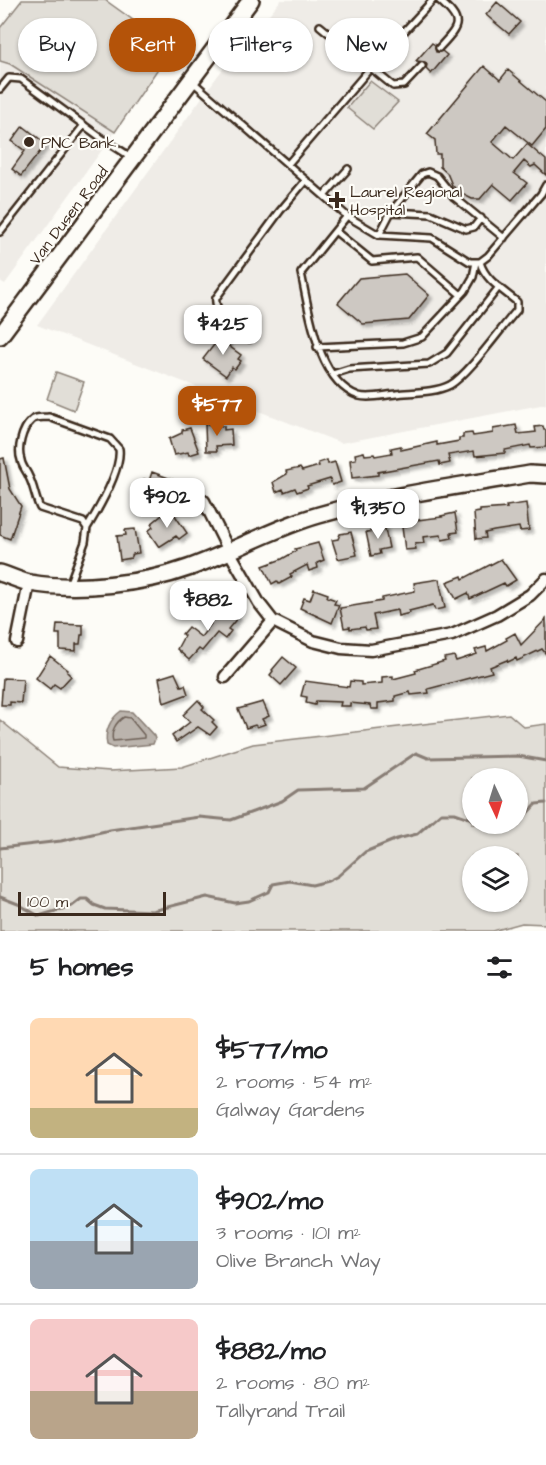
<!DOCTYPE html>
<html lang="en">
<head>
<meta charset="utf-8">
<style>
	:root { --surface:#fff; --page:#f2f2f2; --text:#202124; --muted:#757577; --line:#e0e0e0; --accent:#b45309 }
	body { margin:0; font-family:"Architects Daughter",sans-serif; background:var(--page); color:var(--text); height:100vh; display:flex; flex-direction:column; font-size:22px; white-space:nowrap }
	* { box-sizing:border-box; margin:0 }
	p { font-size:20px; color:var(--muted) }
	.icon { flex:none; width:33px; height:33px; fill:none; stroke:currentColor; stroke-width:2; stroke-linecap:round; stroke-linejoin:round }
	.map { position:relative; height:931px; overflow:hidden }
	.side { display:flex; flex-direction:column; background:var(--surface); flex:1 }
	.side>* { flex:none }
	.top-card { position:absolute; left:18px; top:18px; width:510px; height:54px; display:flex; gap:12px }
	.needle { width:39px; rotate:176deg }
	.fabs { position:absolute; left:462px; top:768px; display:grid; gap:12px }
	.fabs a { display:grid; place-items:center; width:66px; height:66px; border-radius:50%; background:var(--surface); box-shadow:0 2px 4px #0004; font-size:30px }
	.scale { position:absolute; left:18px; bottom:15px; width:148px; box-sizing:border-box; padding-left:6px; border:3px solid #3b2a1e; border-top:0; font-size:16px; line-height:21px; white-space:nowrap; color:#3b2a1e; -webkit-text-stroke:4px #fdfcf7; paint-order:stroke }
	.price { position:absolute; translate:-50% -51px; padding:0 14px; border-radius:12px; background:#fff; color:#222; font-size:20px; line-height:39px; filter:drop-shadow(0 2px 3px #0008) }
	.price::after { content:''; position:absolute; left:50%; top:36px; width:18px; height:14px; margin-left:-9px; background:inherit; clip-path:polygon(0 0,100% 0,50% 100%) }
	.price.selected { background:var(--accent); color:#fff }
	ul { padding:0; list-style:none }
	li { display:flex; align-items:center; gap:18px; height:150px; padding:0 30px }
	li+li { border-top:2px solid var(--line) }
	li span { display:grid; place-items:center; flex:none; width:168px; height:120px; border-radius:9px; color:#555 }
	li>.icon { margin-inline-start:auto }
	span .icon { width:72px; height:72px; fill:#fffc; stroke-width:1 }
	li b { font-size:26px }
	h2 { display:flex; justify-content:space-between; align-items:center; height:72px; padding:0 30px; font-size:26px }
	.pill { padding:0 21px; border-radius:27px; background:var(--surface); box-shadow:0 2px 4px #0004; font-size:21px; line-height:54px }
	.pill.selected { background:var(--accent); color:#fff }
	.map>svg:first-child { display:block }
	.built { fill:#efece7 }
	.green { fill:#e1ded7; stroke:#8e847a; stroke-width:1.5; fill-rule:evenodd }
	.water { fill:#bbb4ad; stroke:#887d74; stroke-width:1.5 }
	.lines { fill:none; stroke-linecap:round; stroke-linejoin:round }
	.shore { stroke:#6e6157; stroke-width:1.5 }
	.stream { stroke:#887d74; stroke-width:3 }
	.building { fill:#cdc8c2; stroke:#3b2a1e; stroke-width:1.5; filter:url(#shadow) }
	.lane-casing { stroke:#3b2a1e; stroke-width:10 }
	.street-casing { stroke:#3b2a1e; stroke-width:15 }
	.secondary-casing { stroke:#3b2a1e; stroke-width:20 }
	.lane { stroke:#fdfcf7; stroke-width:5 }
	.street { stroke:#fdfcf7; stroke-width:10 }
	.secondary { stroke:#fdfcf7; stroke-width:15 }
	.poi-dot { fill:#3b2a1e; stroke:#fdfcf7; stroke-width:2 }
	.labels { text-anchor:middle; stroke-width:4.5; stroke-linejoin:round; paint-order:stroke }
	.poi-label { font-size:16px; fill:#3b2a1e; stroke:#fdfcf7; text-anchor:start }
	.street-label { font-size:16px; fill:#3b2a1e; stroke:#fdfcf7 }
</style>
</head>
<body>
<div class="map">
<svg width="546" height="931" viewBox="0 0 546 931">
	<defs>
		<filter id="shadow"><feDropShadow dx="3.5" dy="3.5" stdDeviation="1.5" flood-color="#0004"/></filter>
	</defs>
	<rect width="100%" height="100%" fill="#fdfcf7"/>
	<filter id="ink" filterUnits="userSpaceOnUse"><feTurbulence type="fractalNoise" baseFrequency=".0167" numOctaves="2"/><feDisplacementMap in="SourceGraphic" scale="12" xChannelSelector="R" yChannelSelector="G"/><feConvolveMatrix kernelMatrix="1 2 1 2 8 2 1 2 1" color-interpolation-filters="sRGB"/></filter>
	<g filter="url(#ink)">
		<path class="built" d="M281,0H546V404L341,443L37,325L219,74Z
			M0,61L10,64L115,132L5,284L0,281Z"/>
		<path class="green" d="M22,0H105L172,48L115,132L10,64L0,61V28Z
			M370,81L398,102L373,129L347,108Z
			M56,372L84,382L74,410L47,399Z
			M509,714L524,727L546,724V924L522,923L493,931H0V720L58,767L110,771L182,767L253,744ZM472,778H518V824H472ZM472,856H518V902H472Z"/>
		<path class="water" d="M121,711L132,712L154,736L155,739L153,744L113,748L107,745C104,732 110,719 121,711Z"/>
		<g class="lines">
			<path class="shore" d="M124,717L130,718L144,735V738L113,741C110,732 116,722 124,717Z"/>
			<path class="stream" d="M518,823L536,804L546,803
				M485,824C496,826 506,829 516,824
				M0,848L61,841L110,830L199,817L231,820L282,801L298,790L364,788L416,753L428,758L518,756L546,761
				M0,897L18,904L39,916L72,906L81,899H87L94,905L105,909L152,911L207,897L235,903L249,901L269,892L273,884L290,881L312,885L328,881L338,876L365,852L397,839L417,834L441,813H455L472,819"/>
		</g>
		<path class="building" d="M497,2L520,22L509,34L486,15Z
			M432,43L435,45L436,52L442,51L447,55L431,74L426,69L427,65L425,62L416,61Z
			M484,66L500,80L508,70L546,102V129L532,146L506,125L492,142L513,160L527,144L546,160V175L535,165L531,167L524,161L514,173L527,183L512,200L493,184L480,199H472L460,193L452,185L447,173L440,167V154H436L435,140L427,134Z
			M23,126L46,144L21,176L12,169L25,151L12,141Z
			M405,274L429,295L409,320L363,324L338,303L359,278Z
			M224,332L230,337L226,344L241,355L238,359L241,361L235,369L232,367L226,376L203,359Z
			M215,424V426H224V430L231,429L232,445L216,446L217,451H206L205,425Z
			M516,425L518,434L536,432L535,427L543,426L544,430H546V447L531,448L530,445L505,450V453L475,456L474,451L448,455L450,463L440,465L439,461L378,472V475L352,478L350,460L356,459L355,454L364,452L365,455L374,454L375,456L392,453L391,448L401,446V450L437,442V445L459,441V438H463V434L472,433L473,436L493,433V429Z
			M190,428L199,452L189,455L188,452L174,455L169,439L182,433V430Z
			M4,458L10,489L21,506L10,539L0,535V459Z
			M327,460L328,464L335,462L341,482L332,485L330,479L307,486L308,488L297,492L295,488L284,492L283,489L276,492L273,482L287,474L286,471L300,468L302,471L319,466L318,463Z
			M152,472L174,480L171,490L167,488L164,496L141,489L144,479L149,481Z
			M526,503L529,530L520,531L519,527L494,531L485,533L486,538L476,539L474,513L480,512V510L507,508L506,506Z
			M166,510L172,511L187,533L179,539L176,536L159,547L148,531L153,527L151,524L162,515Z
			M455,513L458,532L451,533L452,538L442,540L441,535L423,537L424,543L415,544L416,549L405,550L402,527L410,525L409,521L442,517L441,516Z
			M384,524L389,548L379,550L380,554L371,556L366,532L375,531L374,527Z
			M135,529L139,553L133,554L131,558L120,560L117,536L126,535L125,530Z
			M351,532L357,555L338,559L332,540L338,539L340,534Z
			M318,543L324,560L317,563L318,568L309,571L307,565L290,574L292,577L279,584L277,581L272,584L263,566L282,559L296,551L295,549Z
			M501,559L516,580L506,586L504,583L470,599L468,593L456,599L447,582L462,576L463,579Z
			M439,579L445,608L435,610L433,605L409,611L410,613L398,616L397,610L373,615L376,629L366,630L365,627L350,629V627L344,628L340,608L382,601V598L415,591L414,583Z
			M314,589L328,594L327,597L336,600L334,604L339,605L332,623L300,608L304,598L310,600Z
			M222,603L238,617L228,629L231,631L225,639L217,633L202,651L199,649L189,660L177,649L184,636L182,634L188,627L201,637L211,624L207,621Z
			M546,619V654L542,649L517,661L516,658L508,662L507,660L490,667L492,672L428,689L429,693L411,695L410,692L395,696V701L378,703V709H371L370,705L350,703V706H340L341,702L316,701L315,705L306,703L307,697L301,696L305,681L349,687L350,681L361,682V685L382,683V677L393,676V679L416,673L415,670L445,661L444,658L454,656L456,661L477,654L475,650L486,647L487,651L507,640L506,638L515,633L521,645Z
			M57,624L83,625V635H81L80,644H76V651L60,650V634H56Z
			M50,656L68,670L67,672L71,676L60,688L54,684L50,689L36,678Z
			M283,657L296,668L281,685L270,675L273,671L272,670Z
			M175,673L181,686L185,685L188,694L164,703L159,678Z
			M3,678L23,679L21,703L10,702V705H1Z
			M198,700L204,707L202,709L214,720L212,722L217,727L210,735L198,727L176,742L172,736L190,722L183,715Z
			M263,702L269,716L262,719L265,724L257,727L255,725L246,728L238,709Z"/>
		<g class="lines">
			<defs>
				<path id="lane" d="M320,26L393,86L404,85L422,66
					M439,48C460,25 464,22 439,0
					M193,82L347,216L379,235L432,238L470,262H480L488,256L541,194L546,185
					M0,89L9,78L21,79L100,137L131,157
					M288,164L367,72L433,0
					M324,196L348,169
					M391,212L422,174L428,172L437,176L454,197L504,238
					M347,216L301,273C309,309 317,382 359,396C369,399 385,395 396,394C413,392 434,393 450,385C469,374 501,328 517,310V302C503,290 485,280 480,262
					M335,231L372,261L417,257L461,295
					M0,232L84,125
					M379,235L391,212L431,214L466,229L474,227L481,218
					M250,339C239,329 213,314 216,298L280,211L306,180
					M317,347L403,343L422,337L465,291L473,277L476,262
					M333,374L349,369L429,364L447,353L499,287
					M49,417L110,439L119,449C122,470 98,510 87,528L83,522L40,508C35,498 34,486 29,477C27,471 22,467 21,460C17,449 22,429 31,421C35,416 43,418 49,417Z
					M69,585L85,542L87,528"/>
				<path id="street" d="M204,501L229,551L259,603L273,621L313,641L341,648L371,650L452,635L497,615L530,595L546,579
					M17,642L29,583
					M225,677L273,621"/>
				<path id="secondary" d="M0,336L251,0
					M0,573C10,576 20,581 30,583C77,591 144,584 188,568C233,552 273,528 319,515C388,495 459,486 530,474L546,475"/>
			</defs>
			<use href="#lane" class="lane-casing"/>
			<use href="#street" class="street-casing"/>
			<use href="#secondary" class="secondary-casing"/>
			<use href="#lane" class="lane"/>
			<use href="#street" class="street"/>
			<use href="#secondary" class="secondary"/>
		</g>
	</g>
	<g class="poi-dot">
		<circle cx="29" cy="142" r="6"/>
		<path d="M334 191h6v6h6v6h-6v6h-6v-6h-6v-6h6z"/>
	</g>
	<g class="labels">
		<g class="poi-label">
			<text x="41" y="148">PNC Bank</text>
			<text x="350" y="197">Laurel Regional<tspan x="350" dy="18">Hospital</tspan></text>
		</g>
		<g class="street-label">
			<text transform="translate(68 215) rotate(-53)" y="6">Van Dusen Road</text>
		</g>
	</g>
</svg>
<div class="fabs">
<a><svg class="needle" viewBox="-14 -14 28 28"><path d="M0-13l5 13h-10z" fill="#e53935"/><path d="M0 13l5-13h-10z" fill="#757577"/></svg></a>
<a><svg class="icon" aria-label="layers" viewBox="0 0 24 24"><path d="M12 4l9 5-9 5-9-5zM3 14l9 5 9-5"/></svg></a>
</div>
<div class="scale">100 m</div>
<b class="price" style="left:223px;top:356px">$425</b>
<b class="price selected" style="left:217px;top:437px">$577</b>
<b class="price" style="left:167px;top:529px">$902</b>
<b class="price" style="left:378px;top:540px">$1,350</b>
<b class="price" style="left:208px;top:632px">$882</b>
<div class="top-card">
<a class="pill">Buy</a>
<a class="pill selected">Rent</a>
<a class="pill">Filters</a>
<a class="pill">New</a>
</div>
</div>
<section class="side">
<h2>5 homes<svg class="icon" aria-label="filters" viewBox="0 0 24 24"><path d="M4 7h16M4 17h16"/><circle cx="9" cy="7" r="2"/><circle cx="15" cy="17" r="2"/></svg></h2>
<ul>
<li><span style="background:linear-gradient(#ffd9b3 75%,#c2b280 0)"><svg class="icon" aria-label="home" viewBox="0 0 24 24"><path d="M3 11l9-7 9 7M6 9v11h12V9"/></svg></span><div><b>$577/mo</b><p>2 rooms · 54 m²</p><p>Galway Gardens</p></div></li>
<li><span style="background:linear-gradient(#bfe0f5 60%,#9aa5b1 0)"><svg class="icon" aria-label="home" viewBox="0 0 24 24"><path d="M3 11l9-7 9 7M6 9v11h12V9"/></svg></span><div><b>$902/mo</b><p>3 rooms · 101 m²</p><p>Olive Branch Way</p></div></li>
<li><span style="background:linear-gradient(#f6c9c9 60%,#b9a48a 0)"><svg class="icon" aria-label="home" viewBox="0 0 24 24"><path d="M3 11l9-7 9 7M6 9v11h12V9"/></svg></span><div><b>$882/mo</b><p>2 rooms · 80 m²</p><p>Tallyrand Trail</p></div></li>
</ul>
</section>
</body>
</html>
